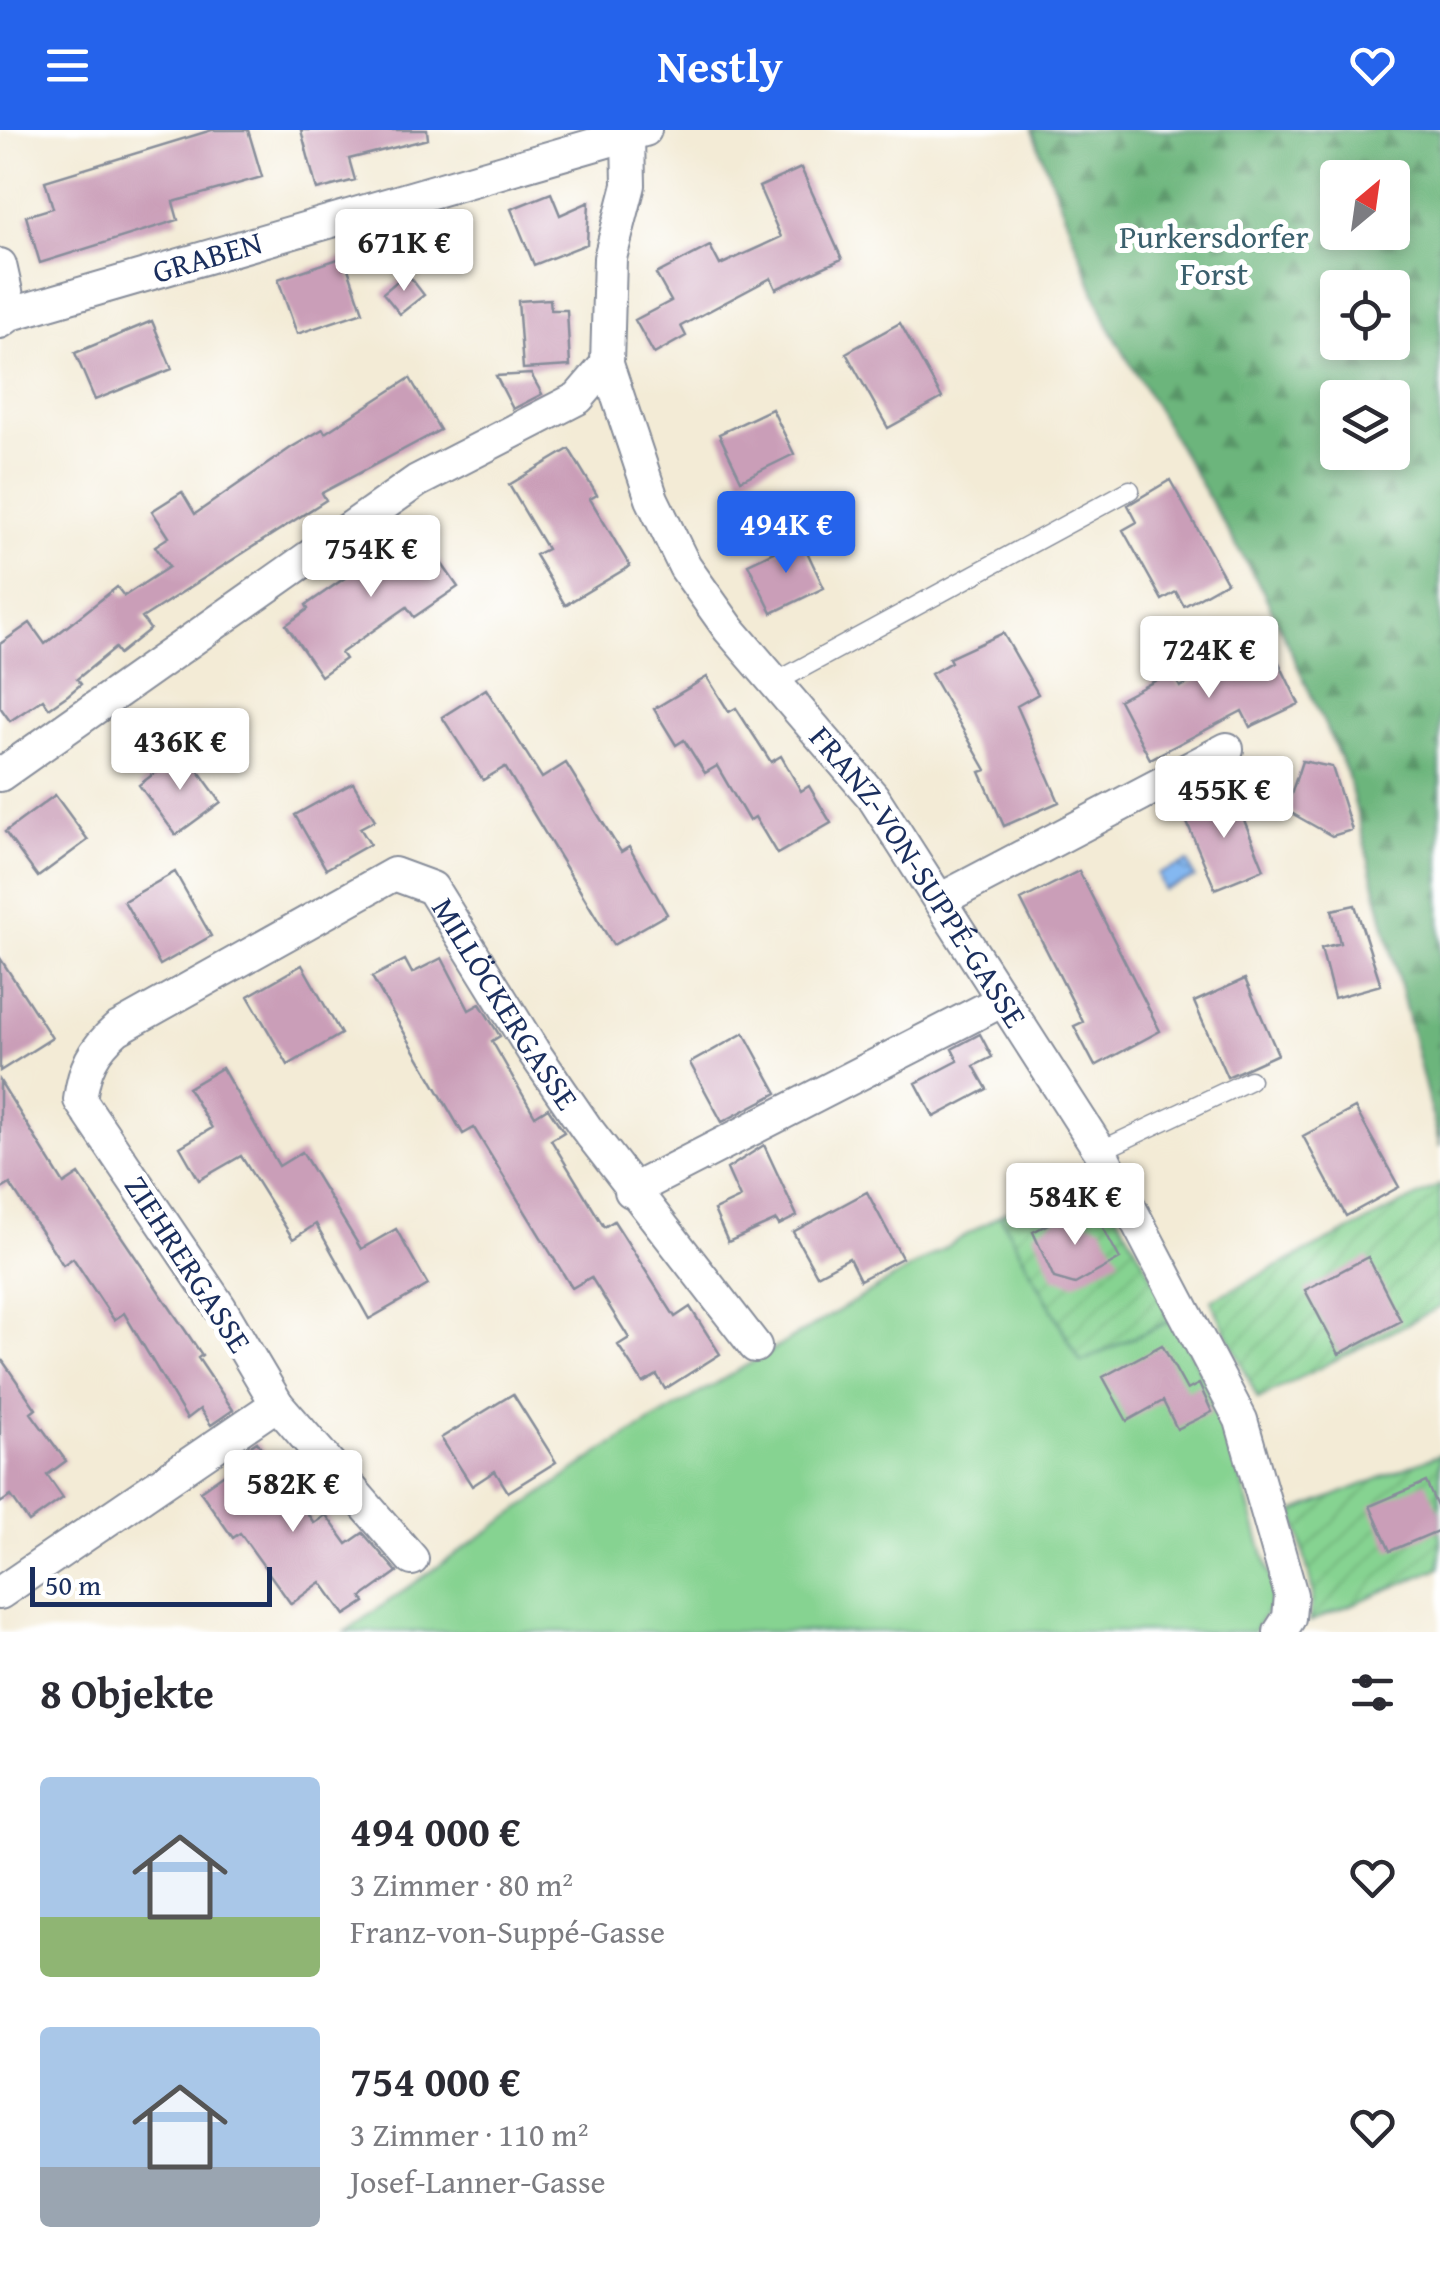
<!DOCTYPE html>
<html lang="de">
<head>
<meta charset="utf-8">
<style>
	:root { --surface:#fff; --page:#f2f2f3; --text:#2b2b33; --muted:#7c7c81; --accent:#2563eb }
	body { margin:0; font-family:"Gentium Book Plus",serif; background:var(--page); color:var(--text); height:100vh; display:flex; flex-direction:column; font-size:38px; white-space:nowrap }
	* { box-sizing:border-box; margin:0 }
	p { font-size:32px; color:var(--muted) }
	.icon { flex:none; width:55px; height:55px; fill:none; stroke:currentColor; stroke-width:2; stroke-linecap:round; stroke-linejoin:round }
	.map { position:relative; height:1502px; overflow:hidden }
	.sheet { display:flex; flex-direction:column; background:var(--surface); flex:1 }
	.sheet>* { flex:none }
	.needle { width:65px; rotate:29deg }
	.fabs { position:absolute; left:1320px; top:30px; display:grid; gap:20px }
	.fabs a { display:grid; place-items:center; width:90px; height:90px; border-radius:10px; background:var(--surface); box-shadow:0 5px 15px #0003; font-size:50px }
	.scale { position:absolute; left:30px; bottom:25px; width:242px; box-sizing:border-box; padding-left:10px; border:5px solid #1b2f5e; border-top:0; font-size:28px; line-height:35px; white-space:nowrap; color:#1b2f5e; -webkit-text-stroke:8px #fff; paint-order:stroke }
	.price { position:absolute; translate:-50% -85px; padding:0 22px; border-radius:10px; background:#fff; color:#222; font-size:32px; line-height:65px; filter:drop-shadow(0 2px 5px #0008) }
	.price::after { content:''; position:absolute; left:50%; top:60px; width:30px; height:22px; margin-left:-15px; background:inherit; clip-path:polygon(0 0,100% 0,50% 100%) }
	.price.active { background:var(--accent); color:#fff }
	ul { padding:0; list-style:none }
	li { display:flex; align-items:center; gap:30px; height:250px; padding:0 40px }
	li span { display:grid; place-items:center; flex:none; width:280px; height:200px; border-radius:10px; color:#555 }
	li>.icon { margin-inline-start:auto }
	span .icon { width:120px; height:120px; fill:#fffc; stroke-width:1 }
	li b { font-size:42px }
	h2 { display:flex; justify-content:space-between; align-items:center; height:120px; padding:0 40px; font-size:42px }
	header { display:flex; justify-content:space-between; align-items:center; height:130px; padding:0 40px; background:var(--accent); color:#fff; font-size:45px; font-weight:700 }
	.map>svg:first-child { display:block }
	.grass { fill:#86d391; stroke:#508178; stroke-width:2.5 }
	.forest { fill:url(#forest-firs); stroke:#44726c; stroke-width:2.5; fill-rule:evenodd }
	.garden { fill:url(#garden-furrows); stroke:#508178; stroke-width:2.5 }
	.water { fill:url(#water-waves); stroke:#5074a8; stroke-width:2.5 }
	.building { fill:#ca9eb8 }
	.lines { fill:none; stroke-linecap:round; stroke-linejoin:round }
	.lane-casing { stroke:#878d9a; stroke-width:21 }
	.street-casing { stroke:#878d9a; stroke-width:36 }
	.lane { stroke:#fff; stroke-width:18 }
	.street { stroke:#fff; stroke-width:32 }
	.labels { text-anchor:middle; stroke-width:10; stroke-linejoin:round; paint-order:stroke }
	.park-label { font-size:32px; fill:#3b606d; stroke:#fff }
	.street-label { font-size:32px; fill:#1b2f5e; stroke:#fff }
</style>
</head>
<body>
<header><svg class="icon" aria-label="menu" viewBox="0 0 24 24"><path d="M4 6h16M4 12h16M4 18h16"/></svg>Nestly<svg class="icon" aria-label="heart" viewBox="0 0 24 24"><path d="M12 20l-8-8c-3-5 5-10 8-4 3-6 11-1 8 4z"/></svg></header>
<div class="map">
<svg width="1440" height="1502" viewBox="0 0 1440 1502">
	<defs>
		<pattern id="forest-firs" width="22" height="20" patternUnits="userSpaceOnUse" patternTransform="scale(2.5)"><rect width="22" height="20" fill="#6cb57b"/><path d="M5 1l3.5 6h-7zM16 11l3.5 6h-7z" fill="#589468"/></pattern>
		<pattern id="garden-furrows" width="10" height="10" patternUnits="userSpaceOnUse" patternTransform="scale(2.5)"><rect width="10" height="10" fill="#86d391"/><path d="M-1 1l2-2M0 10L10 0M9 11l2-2" fill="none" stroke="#73b57f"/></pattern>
		<pattern id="water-waves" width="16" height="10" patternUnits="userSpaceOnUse" patternTransform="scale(2.5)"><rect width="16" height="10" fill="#84b8f1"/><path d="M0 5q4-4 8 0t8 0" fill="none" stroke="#6b96c6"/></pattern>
	</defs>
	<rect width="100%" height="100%" fill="#fff"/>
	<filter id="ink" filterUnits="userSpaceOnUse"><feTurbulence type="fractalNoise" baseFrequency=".01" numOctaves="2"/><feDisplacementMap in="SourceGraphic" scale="20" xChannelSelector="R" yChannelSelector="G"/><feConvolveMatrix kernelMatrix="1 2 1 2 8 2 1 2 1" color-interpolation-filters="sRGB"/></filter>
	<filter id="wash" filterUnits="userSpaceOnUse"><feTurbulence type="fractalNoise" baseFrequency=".0048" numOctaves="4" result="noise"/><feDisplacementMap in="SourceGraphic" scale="40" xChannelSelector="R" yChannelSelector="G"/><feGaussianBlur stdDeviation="2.25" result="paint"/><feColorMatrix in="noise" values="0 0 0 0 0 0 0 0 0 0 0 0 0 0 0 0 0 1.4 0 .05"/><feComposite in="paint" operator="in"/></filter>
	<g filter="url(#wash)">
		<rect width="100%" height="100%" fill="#f3ebd6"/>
		<path class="grass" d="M1000,1085L1081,1232L1176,1188L1227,1300L1274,1460L1270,1477L1254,1502H345L604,1320Z"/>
		<path class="forest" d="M1032,0H1440V1017L1347,643L1263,461L1107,194ZM1338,48H1392V102H1338ZM1338,158H1392V212H1338ZM1338,268H1392V322H1338Z"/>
		<path class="garden" d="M1089,1035L1176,1188L1081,1232L1000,1085Z
			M1440,1055V1177L1258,1269L1211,1170Z
			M1440,1324V1438L1309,1492L1313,1462L1294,1382Z"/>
		<path class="water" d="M1188,732L1195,748L1164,760L1158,744Z"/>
		<g id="blocks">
			<path class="building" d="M212,0H248L262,47L173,72L178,90L40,133L26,86L53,78L45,51Z
				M301,0H427L428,9L349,29L355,50L317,60Z
				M801,38L842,129L776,159L771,148L681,196L686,206L654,224L635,190L671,171L656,144L710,116L720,135L781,107L759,57Z
				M551,63L560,85L589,72L587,114L534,135L511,79Z
				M344,127L363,182L297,204L278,149Z
				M407,143L424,165L400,184L383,163Z
				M550,169L551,180H567L570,236L523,239L518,171Z
				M152,191L172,239L95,270L75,223Z
				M900,193L942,268L888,298L846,223Z
				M531,244L542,264L513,279L496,246Z
				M410,248L440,300L322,363L326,370L142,488L150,499L119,524L115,518L77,549L81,554L68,565L49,578L43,569L10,591L0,577V514L30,493L45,514L117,457L124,466L169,437L155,416L169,407L152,381L182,362L195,384L292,317L323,299L325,303Z
				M772,279L794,324L741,350L719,304Z
				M569,319L597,365L590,369L630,436L565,475L535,425L547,419L509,355Z
				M1170,350L1227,452L1184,476L1176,462L1162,470L1123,400L1137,392L1128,375Z
				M417,398L458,457L414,487L407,477L341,523L345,529L321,546L286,495L308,479L306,475Z
				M801,409L824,458L772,483L748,434Z
				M1003,503L1038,564L1017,576L1059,672L1004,696L980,642L986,640L931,544L951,532L949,528Z
				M1270,514L1299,574L1250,597L1242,581L1150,629L1119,570L1172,542L1180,557Z
				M707,547L729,582L736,578L771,632L781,626L801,661L809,656L831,693L777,724L755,687L749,691L717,636L705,643L684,610L676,615L654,579Z
				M486,559L542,648L566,633L621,722L629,717L667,784L613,815L505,637L483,650L442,587Z
				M184,621L221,672L176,705L139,655Z
				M1302,631L1332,637L1352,700L1332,706L1286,680Z
				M353,653L375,690L360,698L370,714L326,739L295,685Z
				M1233,663L1264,739L1215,759L1183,683Z
				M55,665L88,710L38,747L5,702Z
				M1079,741L1160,901L1095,936L1074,896L1083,892L1021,770Z
				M175,742L211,806L160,835L124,771Z
				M1355,775L1381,855L1334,868L1321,818L1340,813L1332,780Z
				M0,828L52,908L0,941Z
				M442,828L469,880L480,874L500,906L492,911L535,986L548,978L564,1002L551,1010L604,1097L614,1091L675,1187L690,1177L720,1224L665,1259L657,1245L643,1253L618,1215L629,1208L591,1147L572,1158L474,998L463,1004L372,847L405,830L412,843Z
				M302,835L341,904L288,935L248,866Z
				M1245,849L1278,924L1227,947L1194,872Z
				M744,903L777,963L722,992L690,933Z
				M980,904L992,927L974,936L987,959L934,987L916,953L958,931L952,919Z
				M222,938L279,1036L302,1022L361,1119L396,1099L428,1155L369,1189L316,1094L293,1109L241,1026L199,1050L180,1017L212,998L188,958Z
				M0,951L64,1054L79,1044L202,1225L198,1228L233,1280L211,1295L200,1279L187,1289L124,1183L114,1190L73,1128L63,1135L10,1054L0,1060Z
				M1355,978L1399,1057L1346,1086L1303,1006Z
				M764,1015L797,1086L779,1095L776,1090L728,1112L714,1080L740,1068L727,1039Z
				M867,1062L902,1128L860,1150L849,1128L817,1145L793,1102Z
				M1067,1084L1102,1096L1120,1129L1075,1154L1054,1148L1033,1102Z
				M1368,1127L1401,1191L1339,1224L1305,1160Z
				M1162,1215L1187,1260L1199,1254L1212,1282L1177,1299L1163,1271L1127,1291L1103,1247Z
				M0,1227L36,1279L31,1283L66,1331L47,1345L63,1368L29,1392L11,1366L0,1373Z
				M513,1264L556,1332L508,1362L495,1341L472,1356L441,1308Z
				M257,1312L314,1393L326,1385L347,1414L363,1403L397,1442L362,1467L365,1472L345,1485L321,1452L291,1474L240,1403L233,1408L200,1361L239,1334L234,1327Z
				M1426,1352L1440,1383V1400L1390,1421L1370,1376Z"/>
		</g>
	</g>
	<g filter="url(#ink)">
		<use href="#blocks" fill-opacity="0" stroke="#878d9a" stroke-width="2.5"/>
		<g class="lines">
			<defs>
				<path id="lane" d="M778,551L1130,360
					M1100,1021L1250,950"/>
				<g id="street">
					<path id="s1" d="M628,5L629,55L610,128L607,234L652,369L685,437L729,499L873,667L1100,1021L1241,1290L1291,1465L1289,1488L1280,1502"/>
					<path d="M0,135L11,184"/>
					<path id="s2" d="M0,192L11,184L645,0"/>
					<path d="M0,645L417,351L578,268L607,234"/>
					<path d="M940,770L1227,619"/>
					<path d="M631,1061L1003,870"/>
					<path id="s3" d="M412,1429L277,1274L219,1176L80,970C84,938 93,920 117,899L394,744L432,758L533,921L586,998L755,1216"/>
					<path d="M0,1463L277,1274"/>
				</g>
			</defs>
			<use href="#lane" class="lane-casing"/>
			<use href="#street" class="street-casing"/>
			<use href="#lane" class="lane"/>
			<use href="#street" class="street"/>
		</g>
	</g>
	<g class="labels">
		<g class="park-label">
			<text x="1214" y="118">Purkersdorfer<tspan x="1214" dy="37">Forst</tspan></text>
		</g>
		<g class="street-label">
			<text dy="11" stroke="none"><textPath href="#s2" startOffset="218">GRABEN</textPath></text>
			<text dy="11" stroke="none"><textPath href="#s1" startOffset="838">FRANZ-VON-SUPPÉ-GASSE</textPath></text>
			<text dy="11" stroke="none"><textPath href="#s3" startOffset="1145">MILLÖCKERGASSE</textPath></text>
			<text transform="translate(188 1134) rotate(57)" y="11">ZIEHRERGASSE</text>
		</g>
	</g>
</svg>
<div class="fabs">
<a><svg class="needle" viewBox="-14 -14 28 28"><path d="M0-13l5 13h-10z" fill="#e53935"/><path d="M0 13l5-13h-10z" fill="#7c7c81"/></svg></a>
<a><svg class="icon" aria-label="locate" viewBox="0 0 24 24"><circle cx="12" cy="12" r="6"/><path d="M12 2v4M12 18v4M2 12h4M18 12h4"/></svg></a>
<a><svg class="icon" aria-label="layers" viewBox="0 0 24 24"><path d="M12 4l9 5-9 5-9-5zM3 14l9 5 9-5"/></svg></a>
</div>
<div class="scale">50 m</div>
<b class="price" style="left:404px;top:164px">671K €</b>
<b class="price active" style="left:786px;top:446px">494K €</b>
<b class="price" style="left:371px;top:470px">754K €</b>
<b class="price" style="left:1209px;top:571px">724K €</b>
<b class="price" style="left:180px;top:663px">436K €</b>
<b class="price" style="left:1224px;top:711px">455K €</b>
<b class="price" style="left:1075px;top:1118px">584K €</b>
<b class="price" style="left:293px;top:1405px">582K €</b>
</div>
<section class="sheet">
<h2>8 Objekte<svg class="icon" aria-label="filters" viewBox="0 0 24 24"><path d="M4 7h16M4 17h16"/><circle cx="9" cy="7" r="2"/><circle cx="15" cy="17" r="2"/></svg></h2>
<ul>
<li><span style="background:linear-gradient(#a9c7e8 70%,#8fb573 0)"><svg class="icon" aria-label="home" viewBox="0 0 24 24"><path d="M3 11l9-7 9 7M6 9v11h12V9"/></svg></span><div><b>494 000 €</b><p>3 Zimmer · 80 m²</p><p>Franz-von-Suppé-Gasse</p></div><svg class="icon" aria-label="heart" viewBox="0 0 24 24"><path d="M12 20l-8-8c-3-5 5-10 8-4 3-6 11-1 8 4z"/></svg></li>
<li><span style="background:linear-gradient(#a9c7e8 70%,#9aa5b1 0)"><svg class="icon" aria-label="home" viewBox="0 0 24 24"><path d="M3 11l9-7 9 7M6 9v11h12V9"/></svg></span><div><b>754 000 €</b><p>3 Zimmer · 110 m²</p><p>Josef-Lanner-Gasse</p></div><svg class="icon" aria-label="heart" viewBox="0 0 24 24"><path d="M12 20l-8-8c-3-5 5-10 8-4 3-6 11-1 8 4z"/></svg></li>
</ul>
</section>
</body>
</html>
